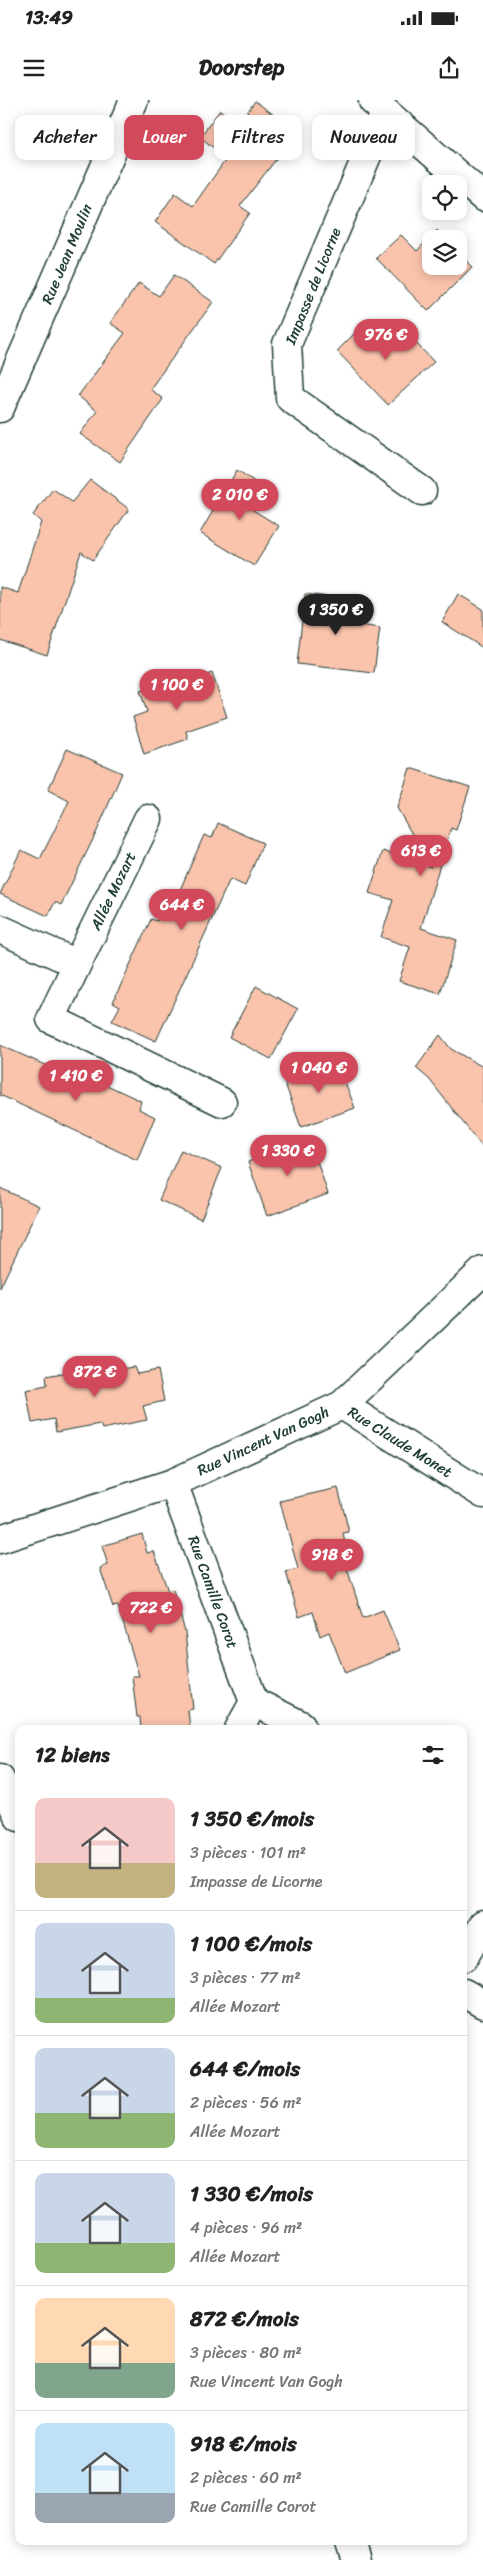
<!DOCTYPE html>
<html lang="fr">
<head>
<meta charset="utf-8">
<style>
	:root { --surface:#fff; --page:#f2f2f2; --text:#222; --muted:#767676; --line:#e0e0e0; --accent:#d1495b }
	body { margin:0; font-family:Sriracha,sans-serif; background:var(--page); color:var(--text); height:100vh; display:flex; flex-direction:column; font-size:19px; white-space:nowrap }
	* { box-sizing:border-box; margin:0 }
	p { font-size:16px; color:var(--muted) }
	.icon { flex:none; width:28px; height:28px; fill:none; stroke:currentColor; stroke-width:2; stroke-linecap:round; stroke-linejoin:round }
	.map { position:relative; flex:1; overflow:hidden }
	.panel { position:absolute; left:15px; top:1625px; width:452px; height:820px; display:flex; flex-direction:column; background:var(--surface); border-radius:10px; box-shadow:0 2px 12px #0003 }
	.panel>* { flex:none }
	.guide { position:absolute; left:15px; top:15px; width:454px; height:45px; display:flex; gap:10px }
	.fabs { position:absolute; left:422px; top:75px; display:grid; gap:10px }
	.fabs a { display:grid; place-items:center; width:45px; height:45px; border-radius:10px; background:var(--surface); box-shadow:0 2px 12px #0003; font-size:25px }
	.price { position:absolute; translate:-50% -42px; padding:0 11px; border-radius:18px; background:var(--accent); color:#fff; font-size:16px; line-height:32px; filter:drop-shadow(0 1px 2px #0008) }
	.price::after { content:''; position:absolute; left:50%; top:30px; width:15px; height:11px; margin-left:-8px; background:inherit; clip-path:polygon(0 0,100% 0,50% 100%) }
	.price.selected { background:#222; color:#fff }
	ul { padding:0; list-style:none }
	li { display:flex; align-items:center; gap:15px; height:125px; padding:0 20px }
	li+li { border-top:1px solid var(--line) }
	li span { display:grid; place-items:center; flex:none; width:140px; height:100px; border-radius:10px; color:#555 }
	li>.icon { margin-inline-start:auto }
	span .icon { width:60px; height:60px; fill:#fffc; stroke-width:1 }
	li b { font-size:21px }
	h2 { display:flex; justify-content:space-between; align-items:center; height:60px; padding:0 20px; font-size:21px }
	.chip { padding:0 18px; border-radius:10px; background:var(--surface); box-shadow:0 2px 12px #0003; font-size:18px; line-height:45px }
	.chip.selected { background:var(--accent); color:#fff }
	.status { display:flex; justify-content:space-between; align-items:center; height:35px; padding:0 25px; background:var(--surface); direction:ltr }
	.status svg { height:14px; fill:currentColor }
	header { display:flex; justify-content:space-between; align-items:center; height:65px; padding:0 20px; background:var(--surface); font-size:22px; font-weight:700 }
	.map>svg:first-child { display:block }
	.building { fill:#fac3ac; stroke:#1f3d34 }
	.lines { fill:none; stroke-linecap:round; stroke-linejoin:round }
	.minor-casing { stroke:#1f3d34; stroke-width:31 }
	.minor { stroke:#fff; stroke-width:28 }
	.labels { text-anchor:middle; stroke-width:4; stroke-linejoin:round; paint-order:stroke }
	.street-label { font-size:15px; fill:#1f3d34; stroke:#fff }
</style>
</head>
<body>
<div class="status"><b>13:49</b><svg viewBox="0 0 49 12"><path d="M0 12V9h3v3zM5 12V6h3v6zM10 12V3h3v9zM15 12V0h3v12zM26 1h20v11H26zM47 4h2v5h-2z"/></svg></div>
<header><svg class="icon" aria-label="menu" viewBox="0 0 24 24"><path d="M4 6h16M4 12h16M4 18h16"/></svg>Doorstep<svg class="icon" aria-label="share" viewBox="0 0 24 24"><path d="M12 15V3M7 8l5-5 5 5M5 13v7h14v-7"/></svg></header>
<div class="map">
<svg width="483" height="2460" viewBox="0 0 483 2460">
	<rect width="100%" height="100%" fill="#fff"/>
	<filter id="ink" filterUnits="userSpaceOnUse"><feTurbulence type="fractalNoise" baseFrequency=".02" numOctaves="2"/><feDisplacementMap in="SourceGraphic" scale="10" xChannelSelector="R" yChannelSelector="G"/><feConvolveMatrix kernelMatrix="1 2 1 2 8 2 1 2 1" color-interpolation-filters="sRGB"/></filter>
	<g filter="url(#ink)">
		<path class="building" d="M255,1L297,32L240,106L250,113L214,164L155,122L175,93L193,106L227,58L200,37L220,10L239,24Z
			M437,130L445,139H431V166H459V153L472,167L428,211L376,158L401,135L417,151Z
			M174,175L213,202L150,289L163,299L120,362L80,334L97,311L78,296L125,233L110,223L139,183L159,196Z
			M398,224L434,262L388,305L337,251L361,227L377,244Z
			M237,370L264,388L253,410L279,426L254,466L200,433Z
			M90,380L129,409L93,460L81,452L47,555L0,540V487L18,493L41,422L33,415L53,389L72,402Z
			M305,494L355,500L353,524L380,528L374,573L297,564Z
			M458,494L483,509V548L442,522Z
			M212,573L227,617L186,631L188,639L144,654L133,617L147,612L140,591L185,576L187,582Z
			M67,649L122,673L97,731L61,805L55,802L48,816L0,794L21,750L40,759L69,701L48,690Z
			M410,668L470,687L456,730L451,728L421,828L457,840L440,894L399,881L410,847L381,837L393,800L369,793L383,751L431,767L397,708Z
			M218,723L263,743L245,786L230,779L156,941L112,921L120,906L113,902L151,819L157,821L164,804L172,808L204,735L212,738Z
			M256,886L298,909L271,959L229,937Z
			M440,935L451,949L483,967V1048L429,979L416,968Z
			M0,945L56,970L60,963L141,1001L139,1009L155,1017L137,1060L0,995Z
			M337,961L355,1008L301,1027L284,981Z
			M309,1037L328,1094L267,1116L248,1062Z
			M181,1050L222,1068L201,1119L159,1100Z
			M0,1088L39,1106L0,1188Z
			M134,1267L137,1274L158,1270L164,1301L143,1306L147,1320L102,1329L100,1324L56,1332L54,1319L32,1323L26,1290L47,1286L46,1276L90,1268L91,1273Z
			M338,1388L349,1432L343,1433L347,1454L343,1456L363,1518L383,1510L400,1550L345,1573L329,1532L320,1536L313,1512L299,1517L286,1472L298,1469L280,1401Z
			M142,1434L147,1453L154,1451L168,1491L173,1489L185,1532L193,1609L188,1610L190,1629H141L140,1617H137L132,1576H139L118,1506L113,1507L100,1468L108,1465L102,1446Z"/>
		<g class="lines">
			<defs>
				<path id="minor" d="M373,1L483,97
					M385,13L287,244L290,298L422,391
					M0,308L134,0
					M0,829L77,864L148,719
					M77,864L51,919L222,1002
					M342,1305L483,1394
					M173,1383L254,1602L301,1625
					M0,1439L173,1383L342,1305L483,1171
					M239,1629L254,1602
					M0,1679L19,1717
					M464,1857L483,1824
					M464,1893L483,1904
					M350,2441L356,2460"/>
			</defs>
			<use href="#minor" class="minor-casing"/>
			<use href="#minor" class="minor"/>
		</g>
	</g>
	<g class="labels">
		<g class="street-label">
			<text transform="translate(67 154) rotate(-67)" y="5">Rue Jean Moulin</text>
			<text transform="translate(313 186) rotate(-68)" y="5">Impasse de Licorne</text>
			<text transform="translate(113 791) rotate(-64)" y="5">Allée Mozart</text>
			<text transform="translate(263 1341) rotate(-25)" y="5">Rue Vincent Van Gogh</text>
			<text transform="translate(400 1342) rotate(32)" y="5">Rue Claude Monet</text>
			<text transform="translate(213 1492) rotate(70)" y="5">Rue Camille Corot</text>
		</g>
	</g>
</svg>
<div class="fabs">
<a><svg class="icon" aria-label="locate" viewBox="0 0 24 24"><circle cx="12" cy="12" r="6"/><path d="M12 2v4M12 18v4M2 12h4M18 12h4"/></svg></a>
<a><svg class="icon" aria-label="layers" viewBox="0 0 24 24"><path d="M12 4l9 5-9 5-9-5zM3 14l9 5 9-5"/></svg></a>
</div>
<b class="price" style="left:386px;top:261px">976 €</b>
<b class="price" style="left:240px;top:421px">2 010 €</b>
<b class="price selected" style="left:336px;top:536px">1 350 €</b>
<b class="price" style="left:177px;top:611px">1 100 €</b>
<b class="price" style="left:421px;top:777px">613 €</b>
<b class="price" style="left:182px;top:831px">644 €</b>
<b class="price" style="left:319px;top:994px">1 040 €</b>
<b class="price" style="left:76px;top:1002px">1 410 €</b>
<b class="price" style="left:288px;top:1077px">1 330 €</b>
<b class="price" style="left:95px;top:1298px">872 €</b>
<b class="price" style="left:332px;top:1481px">918 €</b>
<b class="price" style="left:151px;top:1534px">722 €</b>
<div class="guide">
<a class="chip">Acheter</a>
<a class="chip selected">Louer</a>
<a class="chip">Filtres</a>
<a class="chip">Nouveau</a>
</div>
<section class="panel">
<h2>12 biens<svg class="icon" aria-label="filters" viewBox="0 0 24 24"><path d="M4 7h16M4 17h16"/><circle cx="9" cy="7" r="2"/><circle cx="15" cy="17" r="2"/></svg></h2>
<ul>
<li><span style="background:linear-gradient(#f6c9c9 65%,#c2b280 0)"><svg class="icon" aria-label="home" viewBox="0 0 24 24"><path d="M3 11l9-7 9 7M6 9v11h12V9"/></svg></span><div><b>1 350 €/mois</b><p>3 pièces · 101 m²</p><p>Impasse de Licorne</p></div></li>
<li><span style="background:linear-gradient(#c9d6e8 75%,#8fb573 0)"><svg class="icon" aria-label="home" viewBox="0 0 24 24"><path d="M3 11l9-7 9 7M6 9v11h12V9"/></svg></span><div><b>1 100 €/mois</b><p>3 pièces · 77 m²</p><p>Allée Mozart</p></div></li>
<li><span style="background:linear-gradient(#c9d6e8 65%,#8fb573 0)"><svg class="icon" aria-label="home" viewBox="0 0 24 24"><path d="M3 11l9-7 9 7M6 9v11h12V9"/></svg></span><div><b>644 €/mois</b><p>2 pièces · 56 m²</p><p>Allée Mozart</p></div></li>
<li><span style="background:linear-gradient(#c9d6e8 70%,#8fb573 0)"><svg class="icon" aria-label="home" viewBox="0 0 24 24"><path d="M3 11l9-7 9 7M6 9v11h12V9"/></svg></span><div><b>1 330 €/mois</b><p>4 pièces · 96 m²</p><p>Allée Mozart</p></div></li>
<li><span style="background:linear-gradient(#ffd9b3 65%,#7fa58c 0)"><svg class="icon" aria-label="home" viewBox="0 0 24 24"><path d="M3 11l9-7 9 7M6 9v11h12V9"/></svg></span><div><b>872 €/mois</b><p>3 pièces · 80 m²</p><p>Rue Vincent Van Gogh</p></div></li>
<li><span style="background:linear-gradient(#bfe0f5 70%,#9aa5b1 0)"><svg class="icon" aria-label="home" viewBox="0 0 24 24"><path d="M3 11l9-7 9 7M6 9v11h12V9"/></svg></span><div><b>918 €/mois</b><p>2 pièces · 60 m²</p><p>Rue Camille Corot</p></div></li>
</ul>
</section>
</div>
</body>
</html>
